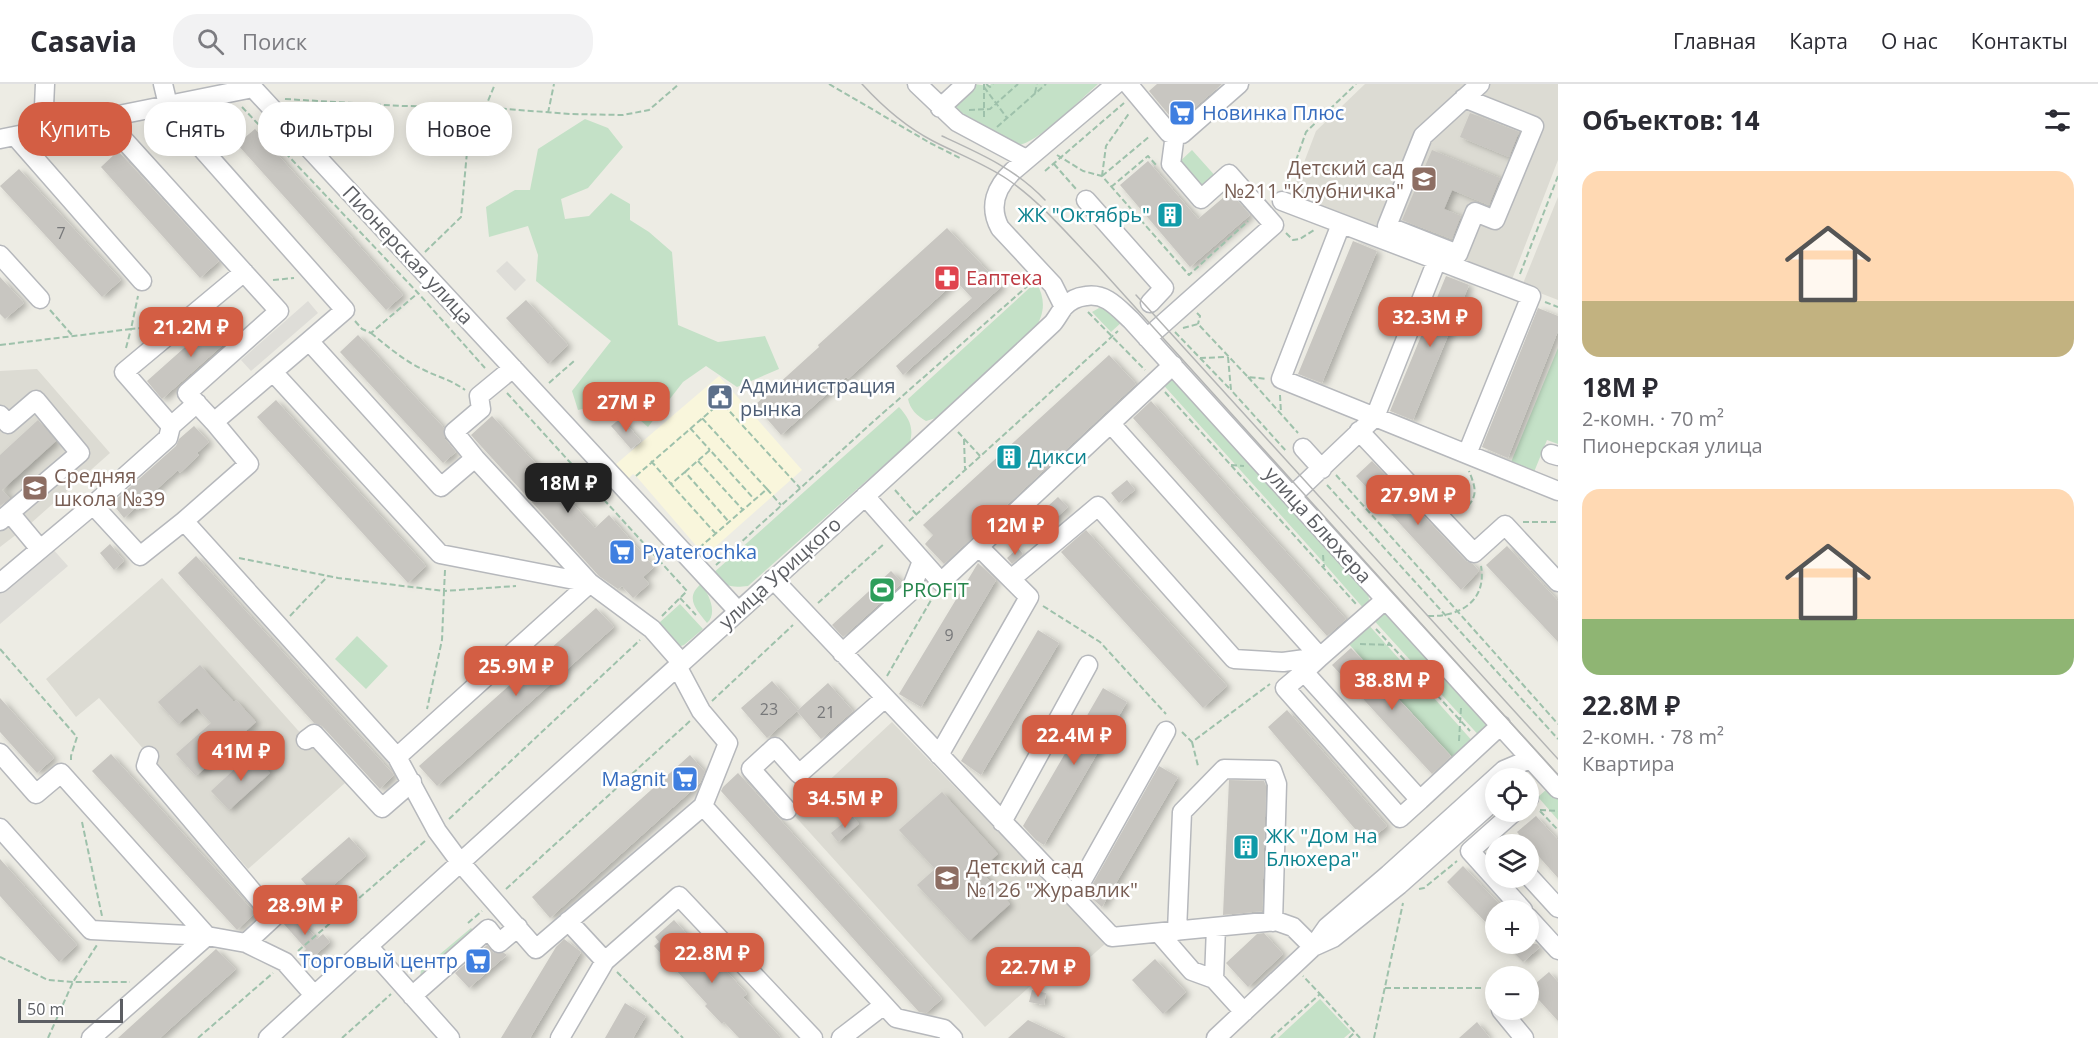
<!DOCTYPE html>
<html lang="ru">
<head>
<meta charset="utf-8">
<style>
	:root { --surface:#fff; --page:#f2f2f3; --text:#2b2b33; --muted:#7c7c81; --line:#e1e1e2; --accent:#d35e44 }
	body { margin:0; font-family:"Open Sans",sans-serif; background:var(--page); color:var(--text); height:100vh; display:flex; flex-direction:column; font-size:22px; white-space:nowrap }
	* { box-sizing:border-box; margin:0 }
	p { font-size:20px; color:var(--muted) }
	.icon { flex:none; width:33px; height:33px; fill:none; stroke:currentColor; stroke-width:2; stroke-linecap:round; stroke-linejoin:round }
	.map { position:relative; flex:1; overflow:hidden }
	.details { display:flex; flex-direction:column; background:var(--surface); width:540px }
	.details>* { flex:none }
	.hud { position:absolute; left:18px; top:18px; width:570px; height:54px; display:flex; gap:12px }
	.fabs { position:absolute; left:1485px; top:684px; display:grid; gap:12px }
	.fabs a { display:grid; place-items:center; width:54px; height:54px; border-radius:50%; background:var(--surface); box-shadow:0 3px 15px #0003; font-size:30px }
	.scale { position:absolute; left:18px; bottom:15px; width:105px; box-sizing:border-box; padding-left:6px; border:3px solid #5c5e63; border-top:0; font-size:16px; line-height:21px; white-space:nowrap; color:#5c5e63; -webkit-text-stroke:4px #fff; paint-order:stroke }
	.price { position:absolute; translate:-50% -51px; padding:0 14px; border-radius:12px; background:var(--accent); color:#fff; font-size:20px; line-height:39px; filter:drop-shadow(0 2px 3px #0008) }
	.price::after { content:''; position:absolute; left:50%; top:36px; width:18px; height:14px; margin-left:-9px; background:inherit; clip-path:polygon(0 0,100% 0,50% 100%) }
	.price.on { background:#222; color:#fff }
	ul { padding:0; list-style:none }
	li { display:grid; align-content:center; gap:12px; height:318px; padding:0 24px }
	li span { display:grid; place-items:center; height:186px; border-radius:18px; color:#555 }
	li>.icon { margin-inline-start:auto }
	span .icon { width:108px; height:108px; fill:#fffc; stroke-width:1 }
	li b { font-size:26px }
	h2 { display:flex; justify-content:space-between; align-items:center; height:72px; padding:0 24px; font-size:26px }
	.pill { padding:0 21px; border-radius:24px; background:var(--surface); box-shadow:0 3px 15px #0003; font-size:21px; line-height:54px }
	.pill.on { background:var(--accent); color:#fff }
	header { display:flex; align-items:center; gap:36px; box-sizing:border-box; height:84px; padding:0 30px; background:var(--surface); border-bottom:2px solid var(--line) }
	header strong { font-size:28px }
	nav { display:flex; gap:33px; margin-inline-start:auto; font-size:21px }
	.search { width:420px; height:54px; background:var(--page); display:flex; align-items:center; gap:15px; box-sizing:border-box; padding:0 21px; border-radius:24px; color:var(--muted); font-size:22px }
	main { display:flex; flex:1; min-height:0 }
	.map>svg:first-child { display:block }
	.commercial { fill:#f9f6dc }
	.industrial { fill:#deddd8 }
	.education { fill:#dcdbd3 }
	.green { fill:#c4e1c7 }
	.building { fill:#c8c6c1; filter:url(#shadow) }
	.lines { fill:none; stroke-linecap:round; stroke-linejoin:round }
	.minor-casing { stroke:#b6b8bc; stroke-width:21 }
	.path { stroke:#9ec1ab; stroke-width:2; stroke-dasharray:6 3; stroke-linecap:butt }
	.minor { stroke:#fff; stroke-width:18 }
	.tram { stroke:#b4b5b5; stroke-width:1.5 }
	.labels { text-anchor:middle; stroke-width:5; stroke-linejoin:round; paint-order:stroke }
	.number-label { font-size:16px; fill:#77787a }
	.shop-label { font-size:20px; fill:#366cbe; stroke:#fff; text-anchor:start }
	.education-label { font-size:20px; fill:#785e54; stroke:#fff; text-anchor:start }
	.culture-label { font-size:20px; fill:#0d838f; stroke:#fff; text-anchor:start }
	.street-label { font-size:20px; fill:#5c5e63; stroke:#fff }
	.health-label { font-size:20px; fill:#be3a42; stroke:#fff; text-anchor:start }
	.service-label { font-size:20px; fill:#4e5e75; stroke:#fff; text-anchor:start }
	.leisure-label { font-size:20px; fill:#27864d; stroke:#fff; text-anchor:start }
</style>
</head>
<body>
<header>
<strong>Casavia</strong>
<div class="search"><svg class="icon" aria-label="search" viewBox="0 0 24 24"><circle cx="10" cy="10" r="6"/><path d="M15 15l6 6"/></svg>Поиск</div>
<nav><a>Главная</a><a>Карта</a><a>О нас</a><a>Контакты</a></nav>
</header>
<main>
<div class="map">
<svg width="1558" height="954" viewBox="0 0 1558 954">
	<defs>
		<filter id="shadow"><feDropShadow dx="4.5" dy="2.5" stdDeviation="3" flood-color="#0004"/></filter>
	</defs>
	<rect width="100%" height="100%" fill="#edece4"/>
	<path class="commercial" d="M719,292L802,386L705,472L636,392L633,390L628,395L615,381Z"/>
	<path class="industrial" d="M507,177L526,196L515,207L496,187Z
		M308,217L318,229L251,287L241,276Z
		M51,463L68,482L0,540V509Z"/>
	<path class="education" d="M1365,0H1558V76L1511,198L1290,115L1316,47Z
		M1558,113V216L1522,202Z
		M37,285L110,369L30,440L0,463V287Z
		M162,494L345,699L248,785L99,614L76,633L46,595Z
		M892,638L1106,859L1087,876L1060,875L985,943L793,730Z"/>
	<path class="green" d="M974,0L989,2L991,0H1098C1082,14 1035,62 1017,61C996,60 965,34 947,22Z
		M585,35L608,44L623,63L588,104L561,115L565,135L589,132L611,109L630,120V136L649,148L672,168L678,241L718,258L765,252L779,285L737,303L706,282L683,298L648,343L618,317L578,326L572,307L611,257L536,197L538,171L528,142L489,153L486,123L515,106H530L538,65Z
		M1192,66L1218,95L1200,111L1175,82Z
		M1036,198C1046,215 1045,230 1034,246L936,334L926,337C917,332 910,325 908,315Z
		M1099,224L1107,225L1123,237L1111,248L1092,228Z
		M1558,264V360L1547,356L1532,393L1509,383Z
		M1167,286L1368,507L1369,516L1365,526L1315,469L1158,295Z
		M899,323C909,334 914,343 910,358L748,502C730,504 725,502 711,491Z
		M701,500C709,510 718,529 707,539C697,526 684,514 701,500Z
		M1382,519L1495,644L1483,656L1369,531Z
		M680,520L703,545L684,561L678,563L660,546V538Z
		M1367,539L1475,660L1456,677L1347,558Z
		M357,552L388,582L366,605L335,575Z
		M1548,704L1558,715V736L1538,713Z
		M471,844L477,850L420,894L421,886Z
		M1320,915L1351,948L1344,954H1278Z"/>
	<path class="building" d="M1157,0H1222L1178,38H1175L1149,7Z
		M1470,29L1519,48L1509,73L1460,53Z
		M255,45L403,211L386,226L237,60Z
		M1432,66L1500,94L1489,121L1452,106L1444,125L1461,132L1452,155L1402,136Z
		M118,67L219,177L200,194L101,83Z
		M1148,77L1198,135L1230,108L1250,131L1190,183L1120,101Z
		M19,85L121,196L102,213L0,102Z
		M947,144L1002,202L903,291L896,282L972,214L956,197L848,295L846,293L781,351L755,321L819,263L818,261Z
		M1353,157L1377,167L1322,299L1298,290Z
		M1446,192L1469,201L1413,336L1390,327Z
		M0,193L24,219L5,235L0,230Z
		M526,216L568,261L548,280L506,234Z
		M1538,224L1558,232V247L1508,374L1482,363Z
		M220,232L235,250L162,315L147,297Z
		M358,251L444,344L445,355L456,368L443,379L340,268Z
		M1109,271L1136,300L944,480L925,460L933,451L923,441Z
		M276,316L426,482L408,499L257,333Z
		M1151,317L1346,535L1327,552L1133,334Z
		M492,332L595,444L609,431L654,483L643,493L649,500L633,514L622,502L618,505L599,492L471,351Z
		M621,334L641,357L631,365L611,342Z
		M38,336L56,357L2,406L10,414L0,422V371Z
		M194,342L209,358L197,369L199,371L180,389L178,386L156,406L157,408L138,426L135,424L124,434L112,419L176,362L179,355Z
		M1372,377L1466,477L1473,480L1479,487L1461,506L1356,392Z
		M1127,396L1135,406L1119,419L1111,409Z
		M1058,413L1068,423L1036,452L1027,441Z
		M1086,446L1227,602L1203,624L1061,468Z
		M110,460L124,477L114,486L100,469Z
		M1507,462L1558,517V558L1486,481Z
		M1018,464L1023,470L1012,480L1007,474Z
		M196,472L394,691L380,705L322,642L314,639L178,489Z
		M978,479L996,496L921,623L899,610Z
		M891,487L902,498L900,501L843,553L832,541Z
		M596,524L614,543L437,702L419,682Z
		M1038,546L1059,559L981,691L961,677Z
		M1351,564L1451,672L1432,690L1332,581Z
		M200,581L234,618L236,616L256,638L196,692L176,670L211,639L197,624L178,640L158,618Z
		M772,597L798,626L828,599L853,627L821,655L797,627L767,654L741,624Z
		M1103,604L1127,618L1044,761L1036,756L1023,742Z
		M0,614L54,674L37,689L0,648Z
		M1287,626L1387,742L1367,759L1268,643Z
		M252,669L270,689L229,726L211,707Z
		M111,670L255,829L237,846L92,687Z
		M690,671L705,688L700,699L550,834L532,813Z
		M1159,682L1178,693L1102,823L1087,810Z
		M738,689L942,915L926,929L919,928L721,707L723,703Z
		M1229,696L1264,697L1266,702L1262,827L1223,831Z
		M942,708L998,770L980,786L1010,820L969,857L917,801L935,785L899,746Z
		M852,732L859,740L838,758L831,749Z
		M1536,732L1558,756V794L1517,748Z
		M349,753L366,772L318,815L301,795Z
		M0,775L77,861L59,878L0,812Z
		M1463,782L1505,826H1496V849L1447,798Z
		M291,826L317,855L323,850L330,858L310,876L303,868L306,865L283,839L285,831Z
		M674,836L707,872L710,869L747,910L743,913L781,954H739L724,938L722,940L705,922L707,920L654,862L659,858L655,853Z
		M1264,849L1283,870L1248,903L1226,879L1257,850Z
		M564,855L581,868L530,954H501L556,863Z
		M1505,860H1537L1540,863L1523,878Z
		M487,861L494,869H504L507,871L469,904L455,889Z
		M216,865L236,885L160,954H118Z
		M1155,875L1186,908L1163,930L1132,896Z
		M1549,888L1558,898V937L1529,905Z
		M1032,906L1046,909L1044,921L1029,918Z
		M625,919L646,932L633,954H605Z
		M1028,936L1066,954H1008Z
		M1477,938L1490,954H1459Z"/>
	<g class="lines">
		<defs>
			<path id="minor" d="M163,0L168,21
				M917,0L957,38L1026,75
				M1128,0L1169,49L1182,50L1239,0
				M1464,14L1534,42L1495,136L1475,128L1458,170L1387,142L1423,52L1480,0
				M164,22L345,226L309,257L441,403L475,374L590,499L652,545L681,578
				M940,24L966,0
				M105,35L279,227L187,309L214,338
				M43,46L45,0
				M15,52L142,197
				M0,55L253,4L738,527
				M1086,116L1164,204L1150,219
				M1282,117L1531,212L1467,370
				M1341,140L1281,295L1558,407
				M0,171L40,215
				M1064,223L1053,201L1000,144C988,122 996,103 1013,87L1116,0
				M1147,254L1274,141L1229,90L1201,115L1171,80L1175,50
				M309,257L214,338L249,380L184,437L397,673L437,747L460,778L536,865L703,722
				M273,288L440,470L590,499L397,673
				M0,331L8,340L36,316L80,369L0,437
				M1111,340L1320,573L1385,516
				M171,342L124,288L244,188
				M1359,347L1474,469L1505,441L1558,498
				M1303,364L1322,385
				M1551,370L1558,372
				M475,374L454,348L481,325L479,312L513,284
				M865,412L941,498L1173,281
				M1292,412L1375,333L1437,176
				M93,421L140,472L184,437
				M10,429L40,465
				M773,495L1112,853L1276,837L1293,843L1313,863L1327,843L1389,790
				M1011,495L1098,422L1234,575L1283,578L1320,573
				M0,499L93,421L168,354L171,342L197,319
				M842,569L910,508L922,477
				M1320,573L1304,588L1420,716L1501,641
				M677,582L701,627L728,659L703,722L896,934L944,945L953,954
				M1304,588L1285,604L1400,734L1420,716
				M306,656L314,650L382,724L412,698
				M0,669L36,710L61,689L207,852L246,859L285,878L314,911
				M939,671L1029,513L979,463
				M149,672L146,682L274,833L246,859
				M1528,715L1529,714
				M787,726L751,685L775,663L799,690L885,614
				M1514,728L1470,767L1523,826
				M1002,738L1088,581
				M0,744L91,846L207,852L91,954
				M1528,791L1558,824
				M1395,797L1389,790L1504,686L1530,675
				M1074,811L1166,647
				M1528,833L1558,866
				M568,837L605,877
				M1177,847L1182,728L1224,685L1272,686L1277,700L1273,838
				M1159,849L1192,887L1214,895L1244,928
				M368,862L450,954
				M1214,895L1216,843
				M412,912L488,845L499,859L518,843
				M1501,926L1524,954
				M268,954C528,714 795,481 1053,239C1057,234 1060,228 1064,223C1070,216 1077,213 1086,212C1106,209 1117,223 1131,236L1558,705
				M560,954L605,877L679,812L813,954
				M841,954L884,921
				M1216,954L1313,863L1333,854L1399,801L1496,715"/>
		</defs>
		<use href="#minor" class="minor-casing"/>
		<path class="path" d="M829,0L930,59L962,75
			M984,0V36
			M986,0L990,3L993,0
			M984,3L1007,34
			M1035,9L1037,0
			M285,15L402,22L481,23L570,30L623,31L649,26L679,0
			M242,23L418,209L485,284
			M969,26L990,25L1018,0
			M548,29L554,0
			M997,43L1046,0
			M1057,71L1083,87L1102,92L1189,191L1248,137
			M1054,80L1076,105
			M1045,87L1124,19
			M1102,92L1106,62L1130,28
			M1102,92L1150,52
			M1287,102L1306,48L1356,0
			M1111,103L1148,72L1156,81
			M1286,149L1293,156L1300,155L1314,146
			M425,168L461,133L467,68L495,0
			M1520,190L1558,92
			M273,196L294,194
			M1545,218L1558,223
			M50,226L72,251
			M1088,228L1145,286
			M1197,229L1200,232L1198,240
			M355,237L362,245L371,249L418,209
			M1183,244L1198,240L1248,293L1267,295
			M1175,248L1200,274L1227,273
			M371,249C387,262 403,276 422,285C437,293 450,295 465,306
			M0,261L131,245L138,212
			M126,264L131,245L153,243
			M1228,273L1231,306L1287,368
			M1200,274L1229,304
			M1248,293L1298,349
			M549,299L574,277
			M1165,308L1356,520
			M507,309L687,507L662,532
			M1280,311L1281,329
			M690,344L710,366
			M958,348L980,372
			M964,355L965,385
			M651,377L671,400
			M698,377L743,426
			M1231,381L1244,382
			M685,388L710,366L754,415
			M1336,391L1558,640
			M636,392L721,318L800,404
			M1327,401L1558,655
			M767,405L781,421
			M895,406L916,430
			M1462,428C1478,413 1477,407 1469,387
			M909,437L1118,247
			M1523,438H1558
			M716,450L671,400L685,388L729,438
			M699,464L767,405L702,334
			M1323,471L1324,483
			M239,474L338,494L444,507L442,556L427,625
			M716,481L875,336L1031,199
			M445,486L444,507L516,502
			M680,514L696,531
			M818,519L885,459
			M1043,522L1100,558L1166,630
			M290,532L328,492
			M1428,532C1460,533 1487,517 1481,482
			M1376,545L1470,647
			M1360,560L1391,561
			M0,565L77,653L71,672V676
			M887,592L934,511
			M712,617L793,541
			M1182,648L1192,658L1270,600
			M1459,657L1461,624
			M1192,658L1198,682
			M1540,726L1558,727
			M1540,727L1558,746
			M449,735L640,556
			M82,738L102,832
			M506,805L690,637
			M1419,805L1424,804L1457,777
			M468,839L482,827
			M298,867L425,757
			M0,873L48,896L73,898H130
			M617,888L683,954
			M1385,904H1483
			M1320,910L1360,954
			M48,954L73,898L97,861
			M198,954L273,889
			M342,954L391,910
			M1271,954L1320,910L1303,892
			M1349,954L1355,948
			M1374,954L1403,819"/>
		<use href="#minor" class="minor"/>
		<path class="tram" d="M862,0C883,23 906,43 933,57C958,70 985,80 1007,95C1041,118 1069,152 1097,181L1558,691
			M942,52C979,69 1016,85 1045,116
			M1136,211L1558,675"/>
	</g>
	<defs>
		<symbol id="supermarket-square" viewBox="-11 -11 22 22"><rect x="-9" y="-9" width="18" height="18" rx="4" fill="#3f7fe0" stroke="#fff"/><path d="M-6-5.5h2.5l.6 2H6L4.5 2H-2.5L-4.4-4H-6ZM-1.5 3.2a1.3 1.3 0 1 0 .1 0ZM3 3.2a1.3 1.3 0 1 0 .1 0Z" fill="#fff"/></symbol>
		<symbol id="school-square" viewBox="-11 -11 22 22"><rect x="-9" y="-9" width="18" height="18" rx="4" fill="#8d6e63" stroke="#fff"/><path d="M0-5L7-2L0 1L-7-2ZM-4 1L0 2.5L4 1V4Q0 6-4 4Z" fill="#fff"/></symbol>
		<symbol id="building-square" viewBox="-11 -11 22 22"><rect x="-9" y="-9" width="18" height="18" rx="4" fill="#0f9aa8" stroke="#fff"/><path d="M-4-6H4V6H1V3H-1V6H-4ZM-2.5-4.3h1.7v1.8h-1.7ZM.8-4.3h1.7v1.8H.8ZM-2.5-1h1.7V.8h-1.7ZM.8-1h1.7V.8H.8Z" fill="#fff"/></symbol>
		<symbol id="pharmacy-square" viewBox="-11 -11 22 22"><rect x="-9" y="-9" width="18" height="18" rx="4" fill="#e0444e" stroke="#fff"/><path d="M-2-6h4v4h4v4h-4v4h-4v-4h-4v-4h4Z" fill="#fff"/></symbol>
		<symbol id="civic-square" viewBox="-11 -11 22 22"><rect x="-9" y="-9" width="18" height="18" rx="4" fill="#5c6f8a" stroke="#fff"/><path d="M-.6-6.5H3V-4.5H.6V-3L4-1V1h2V6H-6V1h2V-1L-.6-3ZM-1.2 2.5V6h2.4V2.5Z" fill="#fff"/></symbol>
		<symbol id="stadium-square" viewBox="-11 -11 22 22"><rect x="-9" y="-9" width="18" height="18" rx="4" fill="#2e9e5b" stroke="#fff"/><path d="M0-5a6.5 5 0 1 0 0 10a6.5 5 0 1 0 0-10ZM-3.5-1.8h7v3.6h-7Z" fill="#fff"/></symbol>
	</defs>
	<g fill-rule="evenodd">
		<use href="#supermarket-square" x="1167" y="14" width="30" height="30"/>
		<use href="#school-square" x="1409" y="80" width="30" height="30"/>
		<use href="#building-square" x="1155" y="116" width="30" height="30"/>
		<use href="#pharmacy-square" x="932" y="179" width="30" height="30"/>
		<use href="#civic-square" x="705" y="298" width="30" height="30"/>
		<use href="#building-square" x="994" y="358" width="30" height="30"/>
		<use href="#school-square" x="20" y="389" width="30" height="30"/>
		<use href="#supermarket-square" x="607" y="453" width="30" height="30"/>
		<use href="#stadium-square" x="867" y="491" width="30" height="30"/>
		<use href="#supermarket-square" x="670" y="680" width="30" height="30"/>
		<use href="#building-square" x="1231" y="748" width="30" height="30"/>
		<use href="#school-square" x="932" y="779" width="30" height="30"/>
		<use href="#supermarket-square" x="463" y="862" width="30" height="30"/>
	</g>
	<g class="labels">
		<g class="number-label">
			<text x="61" y="155">7</text>
			<text x="949" y="557">9</text>
			<text x="769" y="631">23</text>
			<text x="826" y="634">21</text>
		</g>
		<g class="shop-label">
			<text x="1202" y="36">Новинка Плюс</text>
			<text x="642" y="475">Pyaterochka</text>
			<text x="666" y="702" text-anchor="end">Magnit</text>
			<text x="458" y="884" text-anchor="end">Торговый центр</text>
		</g>
		<g class="education-label">
			<text x="1404" y="91" text-anchor="end">Детский сад<tspan x="1404" dy="23">№211 "Клубничка"</tspan></text>
			<text x="54" y="399">Средняя<tspan x="54" dy="23">школа №39</tspan></text>
			<text x="966" y="790">Детский сад<tspan x="966" dy="23">№126 "Журавлик"</tspan></text>
		</g>
		<g class="culture-label">
			<text x="1150" y="138" text-anchor="end">ЖК "Октябрь"</text>
			<text x="1028" y="380">Дикси</text>
			<text x="1266" y="759">ЖК "Дом на<tspan x="1266" dy="23">Блюхера"</tspan></text>
		</g>
		<g class="street-label">
			<text transform="translate(408 171) rotate(47)" y="7">Пионерская улица</text>
			<text transform="translate(1318 441) rotate(48)" y="7">улица Блюхера</text>
			<text transform="translate(780 489) rotate(-42)" y="7">улица Урицкого</text>
		</g>
		<g class="health-label">
			<text x="966" y="201">Еаптека</text>
		</g>
		<g class="service-label">
			<text x="740" y="309">Администрация<tspan x="740" dy="23">рынка</tspan></text>
		</g>
		<g class="leisure-label">
			<text x="902" y="513">PROFIT</text>
		</g>
	</g>
</svg>
<div class="fabs">
<a><svg class="icon" aria-label="locate" viewBox="0 0 24 24"><circle cx="12" cy="12" r="6"/><path d="M12 2v4M12 18v4M2 12h4M18 12h4"/></svg></a>
<a><svg class="icon" aria-label="layers" viewBox="0 0 24 24"><path d="M12 4l9 5-9 5-9-5zM3 14l9 5 9-5"/></svg></a>
<a>+</a>
<a>−</a>
</div>
<div class="scale">50 m</div>
<b class="price" style="left:1430px;top:264px">32.3M ₽</b>
<b class="price" style="left:191px;top:274px">21.2M ₽</b>
<b class="price" style="left:626px;top:349px">27M ₽</b>
<b class="price on" style="left:568px;top:430px">18M ₽</b>
<b class="price" style="left:1418px;top:442px">27.9M ₽</b>
<b class="price" style="left:1015px;top:472px">12M ₽</b>
<b class="price" style="left:516px;top:613px">25.9M ₽</b>
<b class="price" style="left:1392px;top:627px">38.8M ₽</b>
<b class="price" style="left:1074px;top:682px">22.4M ₽</b>
<b class="price" style="left:241px;top:698px">41M ₽</b>
<b class="price" style="left:845px;top:745px">34.5M ₽</b>
<b class="price" style="left:305px;top:852px">28.9M ₽</b>
<b class="price" style="left:712px;top:900px">22.8M ₽</b>
<b class="price" style="left:1038px;top:914px">22.7M ₽</b>
<div class="hud">
<a class="pill on">Купить</a>
<a class="pill">Снять</a>
<a class="pill">Фильтры</a>
<a class="pill">Новое</a>
</div>
</div>
<section class="details">
<h2>Объектов: 14<svg class="icon" aria-label="filters" viewBox="0 0 24 24"><path d="M4 7h16M4 17h16"/><circle cx="9" cy="7" r="2"/><circle cx="15" cy="17" r="2"/></svg></h2>
<ul>
<li><span style="background:linear-gradient(#ffd9b3 70%,#c2b280 0)"><svg class="icon" aria-label="home" viewBox="0 0 24 24"><path d="M3 11l9-7 9 7M6 9v11h12V9"/></svg></span><div><b>18M ₽</b><p>2-комн. · 70 m²</p><p>Пионерская улица</p></div></li>
<li><span style="background:linear-gradient(#ffd9b3 70%,#8fb573 0)"><svg class="icon" aria-label="home" viewBox="0 0 24 24"><path d="M3 11l9-7 9 7M6 9v11h12V9"/></svg></span><div><b>22.8M ₽</b><p>2-комн. · 78 m²</p><p>Квартира</p></div></li>
</ul>
</section>
</main>
</body>
</html>
